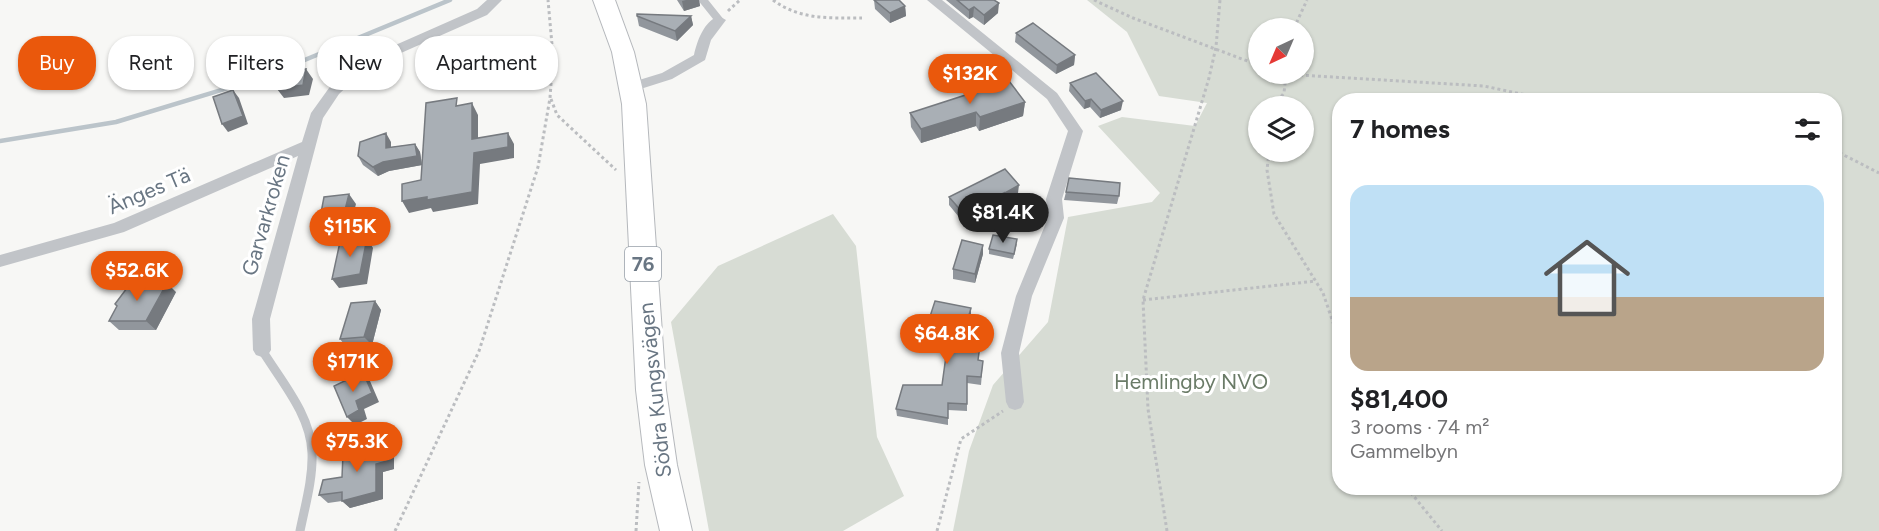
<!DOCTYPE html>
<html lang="en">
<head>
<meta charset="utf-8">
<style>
	:root { --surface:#fff; --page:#f2f2f2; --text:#202124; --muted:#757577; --line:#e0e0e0; --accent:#ea580c }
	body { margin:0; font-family:Figtree,sans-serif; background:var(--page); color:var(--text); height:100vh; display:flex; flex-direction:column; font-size:22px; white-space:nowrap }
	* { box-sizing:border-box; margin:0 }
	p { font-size:20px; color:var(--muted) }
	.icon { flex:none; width:33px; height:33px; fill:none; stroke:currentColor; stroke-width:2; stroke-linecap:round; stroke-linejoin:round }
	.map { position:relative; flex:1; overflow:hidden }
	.details { position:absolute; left:1332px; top:93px; width:510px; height:402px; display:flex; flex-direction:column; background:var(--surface); border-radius:24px; box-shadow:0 2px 4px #0004 }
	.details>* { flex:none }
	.banner { position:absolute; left:18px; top:36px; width:570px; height:54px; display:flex; gap:12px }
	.needle { width:39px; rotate:224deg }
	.fabs { position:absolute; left:1248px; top:18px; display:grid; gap:12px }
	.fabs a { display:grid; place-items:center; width:66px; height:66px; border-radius:50%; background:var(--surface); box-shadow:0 2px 4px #0004; font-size:30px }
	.price { position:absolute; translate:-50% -51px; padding:0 14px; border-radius:21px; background:var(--accent); color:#fff; font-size:20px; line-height:39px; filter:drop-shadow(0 2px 3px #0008) }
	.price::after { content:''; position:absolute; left:50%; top:36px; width:18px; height:14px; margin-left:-9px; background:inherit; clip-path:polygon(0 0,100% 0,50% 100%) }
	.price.active { background:#222; color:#fff }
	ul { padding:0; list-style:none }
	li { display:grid; align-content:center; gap:12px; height:318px; padding:0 18px }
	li+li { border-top:2px solid var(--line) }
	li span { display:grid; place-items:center; height:186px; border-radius:18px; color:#555 }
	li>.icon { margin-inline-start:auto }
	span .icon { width:108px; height:108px; fill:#fffc; stroke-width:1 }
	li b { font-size:26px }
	h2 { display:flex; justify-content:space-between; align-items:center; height:72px; padding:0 18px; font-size:26px }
	.tag { padding:0 21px; border-radius:24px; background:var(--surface); box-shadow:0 2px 4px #0004; font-size:21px; line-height:54px }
	.tag.active { background:var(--accent); color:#fff }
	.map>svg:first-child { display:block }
	.green { fill:#d7dcd4; fill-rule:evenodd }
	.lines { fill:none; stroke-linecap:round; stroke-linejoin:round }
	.stream { stroke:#bbc4ca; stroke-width:4.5 }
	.primary-casing { stroke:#b5b8bc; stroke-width:2 }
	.path { stroke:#bbbdc0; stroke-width:3; stroke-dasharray:3 3; stroke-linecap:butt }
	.lane-far1 { stroke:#c1c4c8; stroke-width:8 }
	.lane { stroke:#c1c4c8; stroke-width:9 }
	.street { fill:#c1c4c8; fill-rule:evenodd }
	.primary { fill:#fff; fill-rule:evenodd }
	.wall { fill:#91969c }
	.shaded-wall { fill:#767a7f }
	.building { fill:#a9afb5; stroke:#767a7f; stroke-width:1.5 }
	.labels { text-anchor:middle; stroke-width:6; stroke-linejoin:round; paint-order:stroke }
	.shield { fill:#fff; stroke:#969fa8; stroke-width:1.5 }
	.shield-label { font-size:20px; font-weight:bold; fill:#697683 }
	.street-label { font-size:21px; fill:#697683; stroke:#fff }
	.park-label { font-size:21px; fill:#6a7b67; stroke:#fff }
</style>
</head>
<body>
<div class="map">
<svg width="1879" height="531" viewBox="0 0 1879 531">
	<rect width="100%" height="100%" fill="#f7f7f5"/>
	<path class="green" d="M1087,0H1879V531H953L969,451L993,385L1048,322L1068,217L1152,202L1160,193L1098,126L1122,117L1195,126L1207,103L1159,96L1127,32ZM1258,28H1304V74H1258ZM1340,100H1834V488H1340ZM1258,106H1304V152H1258Z
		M833,214L856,246L877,437L904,496L843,531H709L671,322L718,266Z"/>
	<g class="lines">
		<path class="stream" d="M0,141L116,122L261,78L450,0"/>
		<defs>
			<path id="primary" d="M593,0H615L634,52L646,104L666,390L677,465L692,531H660L645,465L636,390L622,104L612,52Z"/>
		</defs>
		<use href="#primary" class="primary-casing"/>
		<path class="path" d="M773,0C800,20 829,18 862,18
			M1094,0L1133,18L1258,65
			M728,11L740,0
			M1294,28L1307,0
			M1282,74L1484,86L1549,100
			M551,99L557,115L616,170
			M1274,106L1284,93L1286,75
			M1834,150L1879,173
			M1269,152L1267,170L1274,214L1323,293L1340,343
			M1143,300L1316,281
			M1407,488L1442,531
			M395,531L479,351L538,167L550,98L553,56L548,0
			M636,531L639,482
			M937,531L961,439L1003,411
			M1167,531L1148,409L1143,300L1209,78L1216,47L1220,0"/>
		<path class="lane-far1" d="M703,0L719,20"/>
		<path class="lane" d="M262,350C281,381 311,415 312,453C313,479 305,506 300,531"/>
		<path class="street" d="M487,0H502L487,15L367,68L339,94L323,118L270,319L271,350L268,355L262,357L256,355L253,350L252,319L298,156L124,232L0,267V255L114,223L302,142L311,113L329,88L357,62L477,9Z
			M927,0H942L1057,93L1083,131L1062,199L1064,218L1032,296L1019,353L1024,402L1021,408L1015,410L1009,408L1006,402L1001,353L1016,296L1048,218L1046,199L1068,131L1047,99Z
			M719,16L726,20L711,40L705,60L672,79L631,92L626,90L624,87L626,84L662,73L694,55C697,41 704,21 719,16Z"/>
		<use href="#primary" class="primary"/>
	</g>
	<path class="wall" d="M677,0H699L700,6L684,11Z
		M874,0L905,6L906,16L890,23L875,9Z
		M946,0H994L998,13L984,25L973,17L969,19Z
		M637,16H691L693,25L677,41L639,26Z
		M1016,33L1075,55L1074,65L1056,74L1015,42Z
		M1070,83L1121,110L1100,118L1090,107L1084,109L1069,91Z
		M1025,102L1023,116L979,131L976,126L921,143L911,127L910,113Z
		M391,142V147L415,144L420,152L422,165L389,171L378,176L363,165L358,156Z
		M1066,192L1119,196L1117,204L1064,200Z
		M1018,193L1010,198L1019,216L996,228L997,219L1001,203L963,222L949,205V197Z
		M1017,244L1013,259L989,254V249Z
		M983,245V254L975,283L953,279V269Z
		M176,292L156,330H119L109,321Z
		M375,301L381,310L372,345L347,348L340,339Z
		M971,308V316L965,336L981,338L978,360L983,361L981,385L967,383V411L948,410V425L897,416L896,409L942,385L948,341L926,337V329Z
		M394,450V469L383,472V499L350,508L342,501L328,503L319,495L342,477Z"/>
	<path class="shaded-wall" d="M686,0H699L700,6L684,11L682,1Z
		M999,3L998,13L984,25V15Z
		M905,6L906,16L890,23V13Z
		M974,7L973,17L969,19V10Z
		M691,16L693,25L677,41L675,31Z
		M1075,55L1074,65L1056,74L1057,65Z
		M306,69L313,79L309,95L284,98L277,89Z
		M233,90L239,98L248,124L228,132L222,124Z
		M1091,99L1090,107L1084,109L1085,101Z
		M1123,101L1121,110L1100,118L1101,110Z
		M1025,102L1023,116L979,131L980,117Z
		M472,103L478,115V151L472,139Z
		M976,112V126L921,143V129Z
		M386,133L391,142V157L386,148Z
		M508,133L514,144V158L480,164L478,204L433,212L431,208L409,213L402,201L474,153Z
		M415,144L420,152L422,165L389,171L378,176L373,167Z
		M1019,185L1018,193L1005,201V193Z
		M1004,193L1003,202L963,222V213Z
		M349,194L356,204L351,223L327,227L320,218Z
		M1020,208L1019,216L996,228L997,219Z
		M367,238L373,248L367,284L339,288L332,279Z
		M983,245V254L975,283V274Z
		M167,283L176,292L156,330L146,321Z
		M375,301L381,310L372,345L364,337Z
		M971,308V316L963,343V336Z
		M363,372L370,381L379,402L364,409L367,419L355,425L347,417L356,401Z
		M387,442L394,450V469L383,472V499L350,508L342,501L376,464Z"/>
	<path class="building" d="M874,0H899L905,6L890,13Z
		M957,0H994L999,3L984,15L974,7L969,10Z
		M637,14L691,16L675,31L637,16Z
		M1033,23L1075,55L1057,65L1016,33Z
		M306,69L303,85L277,89L282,73Z
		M1096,73L1123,101L1101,110L1091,99L1085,101L1070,83Z
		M1009,81L1025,102L980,117L976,112L921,129L910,113Z
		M233,90L243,116L222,124L213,97Z
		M457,98L456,106L472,103V139L508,133V147L474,153L472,192L427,200V197L402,201V184L421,180L426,103Z
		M386,133V148L415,144L417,156L383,162L373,167L358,156L360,142Z
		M1005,169L1019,185L1005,193L1020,208L997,219L1004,193L963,213L949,197Z
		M1069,178L1120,183L1119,196L1066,192Z
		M349,194L344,214L320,218L324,197Z
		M993,235L1017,239L1014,254L989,249Z
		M367,238L360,274L332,279L340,242Z
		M962,240L983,245L975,274L953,269Z
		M167,283L146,321H109L117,306L115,304L130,284Z
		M375,301L364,337L340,339L351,303Z
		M935,301L971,308L963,336L981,338L978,360L983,361L981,377L967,376V404L948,403V418L896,409L903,385H942L949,334L926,329Z
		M363,372L372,393L356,401L359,410L347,417L334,386Z
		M387,442V461L376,464V492L342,501V492L319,495L323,480L342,477L343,454Z"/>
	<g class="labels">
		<rect class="shield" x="625" y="247" width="36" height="34" rx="4.5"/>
		<g class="shield-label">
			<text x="643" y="271">76</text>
		</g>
		<g class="street-label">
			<text transform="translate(149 191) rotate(-23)" y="7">Änges Tä</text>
			<text transform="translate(266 215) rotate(-74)" y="7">Garvarkroken</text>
			<text transform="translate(655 390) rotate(-96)" y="7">Södra Kungsvägen</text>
		</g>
		<g class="park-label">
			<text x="1191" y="389">Hemlingby NVO</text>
		</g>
	</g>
</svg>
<div class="fabs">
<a><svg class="needle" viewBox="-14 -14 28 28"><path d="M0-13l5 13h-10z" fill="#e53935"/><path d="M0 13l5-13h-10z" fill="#757577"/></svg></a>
<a><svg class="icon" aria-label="layers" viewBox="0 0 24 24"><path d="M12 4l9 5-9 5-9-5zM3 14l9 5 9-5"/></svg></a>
</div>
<b class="price" style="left:970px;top:105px">$132K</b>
<b class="price active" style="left:1003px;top:244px">$81.4K</b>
<b class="price" style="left:350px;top:258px">$115K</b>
<b class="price" style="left:137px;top:302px">$52.6K</b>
<b class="price" style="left:947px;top:365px">$64.8K</b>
<b class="price" style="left:353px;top:393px">$171K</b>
<b class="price" style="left:357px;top:473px">$75.3K</b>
<div class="banner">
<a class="tag active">Buy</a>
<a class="tag">Rent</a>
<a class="tag">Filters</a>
<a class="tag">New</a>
<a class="tag">Apartment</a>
</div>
<section class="details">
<h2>7 homes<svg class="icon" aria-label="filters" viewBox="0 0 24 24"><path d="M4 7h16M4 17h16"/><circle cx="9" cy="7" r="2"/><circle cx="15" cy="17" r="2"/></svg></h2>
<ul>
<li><span style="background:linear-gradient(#bfe0f5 60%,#b9a48a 0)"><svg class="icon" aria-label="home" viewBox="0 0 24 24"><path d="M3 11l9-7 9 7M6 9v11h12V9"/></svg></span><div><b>$81,400</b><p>3 rooms · 74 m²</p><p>Gammelbyn</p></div></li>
</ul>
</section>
</div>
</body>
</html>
